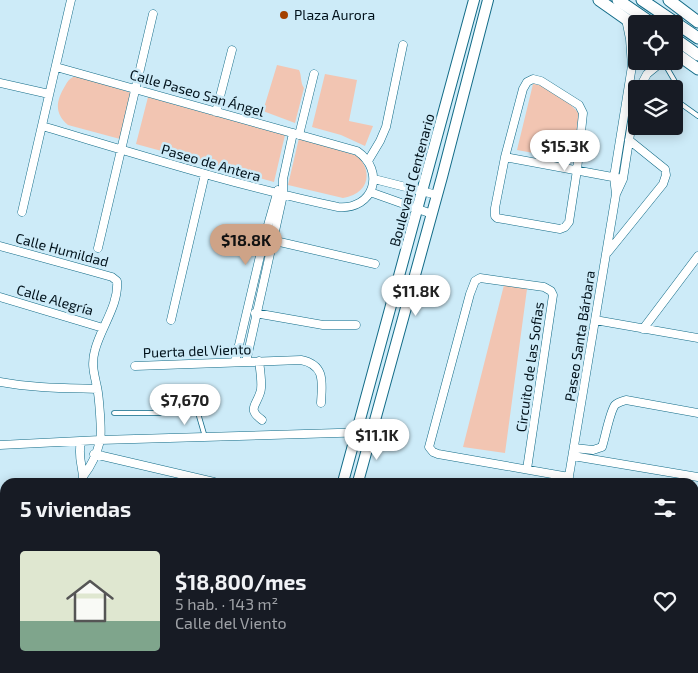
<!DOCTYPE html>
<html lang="es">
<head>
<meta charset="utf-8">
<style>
	:root { --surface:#171b24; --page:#20242c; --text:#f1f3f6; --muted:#9ea1a6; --accent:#cea387 }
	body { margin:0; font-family:"Exo 2",sans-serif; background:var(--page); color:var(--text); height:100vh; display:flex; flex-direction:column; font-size:19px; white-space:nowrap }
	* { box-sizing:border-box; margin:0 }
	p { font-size:16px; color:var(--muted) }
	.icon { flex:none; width:28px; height:28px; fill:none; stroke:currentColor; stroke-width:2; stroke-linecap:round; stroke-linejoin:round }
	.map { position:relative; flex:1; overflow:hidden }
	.drawer { position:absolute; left:0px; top:478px; width:699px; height:196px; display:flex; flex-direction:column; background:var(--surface); border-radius:15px 15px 0 0; box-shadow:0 2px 12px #0003 }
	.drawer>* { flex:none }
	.fabs { position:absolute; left:628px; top:15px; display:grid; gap:10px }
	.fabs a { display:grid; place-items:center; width:55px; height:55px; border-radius:5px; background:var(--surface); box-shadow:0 2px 12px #0003; font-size:25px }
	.price { position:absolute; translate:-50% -42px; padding:0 11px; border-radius:18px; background:#fff; color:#222; font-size:16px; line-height:32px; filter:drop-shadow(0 1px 2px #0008) }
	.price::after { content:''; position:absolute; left:50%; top:30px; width:15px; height:11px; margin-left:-8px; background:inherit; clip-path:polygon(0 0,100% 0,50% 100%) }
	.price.on { background:var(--accent); color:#111 }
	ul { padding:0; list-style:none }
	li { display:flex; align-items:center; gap:15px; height:125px; padding:0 20px }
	li span { display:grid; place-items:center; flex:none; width:140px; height:100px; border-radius:5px; color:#555 }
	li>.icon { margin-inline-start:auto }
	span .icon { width:60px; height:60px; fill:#fffc; stroke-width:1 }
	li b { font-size:21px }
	h2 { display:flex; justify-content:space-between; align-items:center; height:60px; padding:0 20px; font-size:21px }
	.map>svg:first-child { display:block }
	.green { fill:#f2c5b2 }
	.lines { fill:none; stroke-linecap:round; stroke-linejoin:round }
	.service-casing { stroke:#126b87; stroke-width:5.5 }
	.minor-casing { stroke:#126b87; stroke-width:9 }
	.secondary-casing { stroke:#126b87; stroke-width:12 }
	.primary-casing { stroke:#126b87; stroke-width:13 }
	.service { stroke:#fff; stroke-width:4 }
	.minor { stroke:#fff; stroke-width:8 }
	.secondary { stroke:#fff; stroke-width:10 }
	.primary { stroke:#fff; stroke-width:11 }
	.poi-dot { fill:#a34100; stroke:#cdebf8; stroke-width:2 }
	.labels { text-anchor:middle; stroke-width:5; stroke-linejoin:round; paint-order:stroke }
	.poi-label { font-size:14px; fill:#00111a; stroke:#cdebf8; text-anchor:start }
	.street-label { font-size:14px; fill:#00111a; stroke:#cdebf8 }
</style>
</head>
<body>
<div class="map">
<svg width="698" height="673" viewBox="0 0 698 673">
	<rect width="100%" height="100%" fill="#cdebf8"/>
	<path class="green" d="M277,65L299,70C302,76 300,82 304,88L295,123L263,111Z
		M325,74L357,80L349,121L373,126L365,146L341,135L312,127Z
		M81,77L132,93L120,139L68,125C54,113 56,101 65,86C67,82 69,79 73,77C76,77 78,77 81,77Z
		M533,84C546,84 572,103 579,114L572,160L517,150Z
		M148,97L285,135L274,182L136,144Z
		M299,138L358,156C374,174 367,194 343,198L288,185Z
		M504,285L527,289L505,453L463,447Z
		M468,669H492L491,673H467Z"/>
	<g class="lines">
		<defs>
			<path id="service" d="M663,61L677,85V101L698,116
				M114,413H198L205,437"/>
			<path id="minor" d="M533,79L541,81L579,105L583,113L577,170L569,222L565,227L560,229L497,218L495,216V208L505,157L523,89L527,82Z
				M0,83L49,94
				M639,89L647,74L663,61
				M216,112L232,50
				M42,126C140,155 238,186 338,207C374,210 386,171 357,151L56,67
				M299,135L314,74
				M505,157L623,179
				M368,161L380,141L386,127L403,45
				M374,179L437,195
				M370,192L432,214
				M616,194L623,179L636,96
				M22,212L71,0
				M271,240L375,264
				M0,246L87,270L112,277L117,281C119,305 101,327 95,350C91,364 94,373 97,387C99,396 102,432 100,441C97,453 91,466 84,475
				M98,248L153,14
				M608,252L663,184L666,175L665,169L629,140
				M0,297L103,328
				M255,313L323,325H356
				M171,320L205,174
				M595,320L698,338
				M643,329L698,256
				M259,361C260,369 263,387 260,393C256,406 247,409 262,420
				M235,362L264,239L278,190
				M246,362L283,195V179L293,133
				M135,366L301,360C326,365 322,383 321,403
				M0,382C32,388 65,388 97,389
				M81,441C77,459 84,468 83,482
				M0,445L100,440L371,432
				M574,448L593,450L602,447C605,438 610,411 615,405C618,402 623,401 626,400L698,413
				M94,454L214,482
				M573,456L698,477
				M527,469L553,295L551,291L544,287L480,278L475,281L470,294L429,447L433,452L438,454L569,477
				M568,482L616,194L614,177L632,66L630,39L626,19
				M0,515L5,516
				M694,532L698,533
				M0,567L5,568
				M694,604L698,590
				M0,624H5
				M376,669L378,673
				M67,673V669
				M291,673L292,669
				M296,673L303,669
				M497,673V669
				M537,673V669
				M565,673L566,669
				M622,673L623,669
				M676,673V669"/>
			<path id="secondary" d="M343,482L474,0
				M358,482L442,177L488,0
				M312,669L313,673
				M331,669L332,673"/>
			<path id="primary" d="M599,0L636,26
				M618,0L653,24
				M642,0L698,38
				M669,0L698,22
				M674,38L698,55
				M674,52L698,69"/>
		</defs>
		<use href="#service" class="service-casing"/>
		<use href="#minor" class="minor-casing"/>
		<use href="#secondary" class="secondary-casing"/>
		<use href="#primary" class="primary-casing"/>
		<use href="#service" class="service"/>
		<use href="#minor" class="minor"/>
		<use href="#secondary" class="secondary"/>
		<use href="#primary" class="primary"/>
	</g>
	<circle class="poi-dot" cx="284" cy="15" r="5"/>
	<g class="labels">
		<g class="poi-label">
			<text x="294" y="20">Plaza Aurora</text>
		</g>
		<g class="street-label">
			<text transform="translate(197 93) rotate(16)" y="5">Calle Paseo San Ángel</text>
			<text transform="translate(211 163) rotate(16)" y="5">Paseo de Antera</text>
			<text transform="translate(412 180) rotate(-75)" y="5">Boulevard Centenario</text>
			<text transform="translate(62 250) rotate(15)" y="5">Calle Humildad</text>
			<text transform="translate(55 300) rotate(16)" y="5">Calle Alegría</text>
			<text transform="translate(580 336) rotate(-81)" y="5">Paseo Santa Bárbara</text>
			<text transform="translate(197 351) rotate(-2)" y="5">Puerta del Viento</text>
			<text transform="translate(530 367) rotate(-82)" y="5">Circuito de las Sofias</text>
		</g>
	</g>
</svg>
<div class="fabs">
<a><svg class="icon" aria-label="locate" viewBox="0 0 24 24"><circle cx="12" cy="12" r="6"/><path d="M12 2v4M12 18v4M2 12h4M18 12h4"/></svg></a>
<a><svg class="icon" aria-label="layers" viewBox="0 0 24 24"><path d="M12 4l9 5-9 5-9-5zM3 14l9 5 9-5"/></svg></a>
</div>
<b class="price" style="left:565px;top:172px">$15.3K</b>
<b class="price on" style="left:246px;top:266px">$18.8K</b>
<b class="price" style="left:416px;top:317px">$11.8K</b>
<b class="price" style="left:185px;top:426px">$7,670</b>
<b class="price" style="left:377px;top:461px">$11.1K</b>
<section class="drawer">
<h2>5 viviendas<svg class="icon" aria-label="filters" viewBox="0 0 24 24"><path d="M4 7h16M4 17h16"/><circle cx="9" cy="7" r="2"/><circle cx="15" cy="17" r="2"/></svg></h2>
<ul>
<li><span style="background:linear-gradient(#dfe7d0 70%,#7fa58c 0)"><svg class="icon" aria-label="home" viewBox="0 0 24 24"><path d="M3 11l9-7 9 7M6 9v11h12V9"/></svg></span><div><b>$18,800/mes</b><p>5 hab. · 143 m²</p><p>Calle del Viento</p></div><svg class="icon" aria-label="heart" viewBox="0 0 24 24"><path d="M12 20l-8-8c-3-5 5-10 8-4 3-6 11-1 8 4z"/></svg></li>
</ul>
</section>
</div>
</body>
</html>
